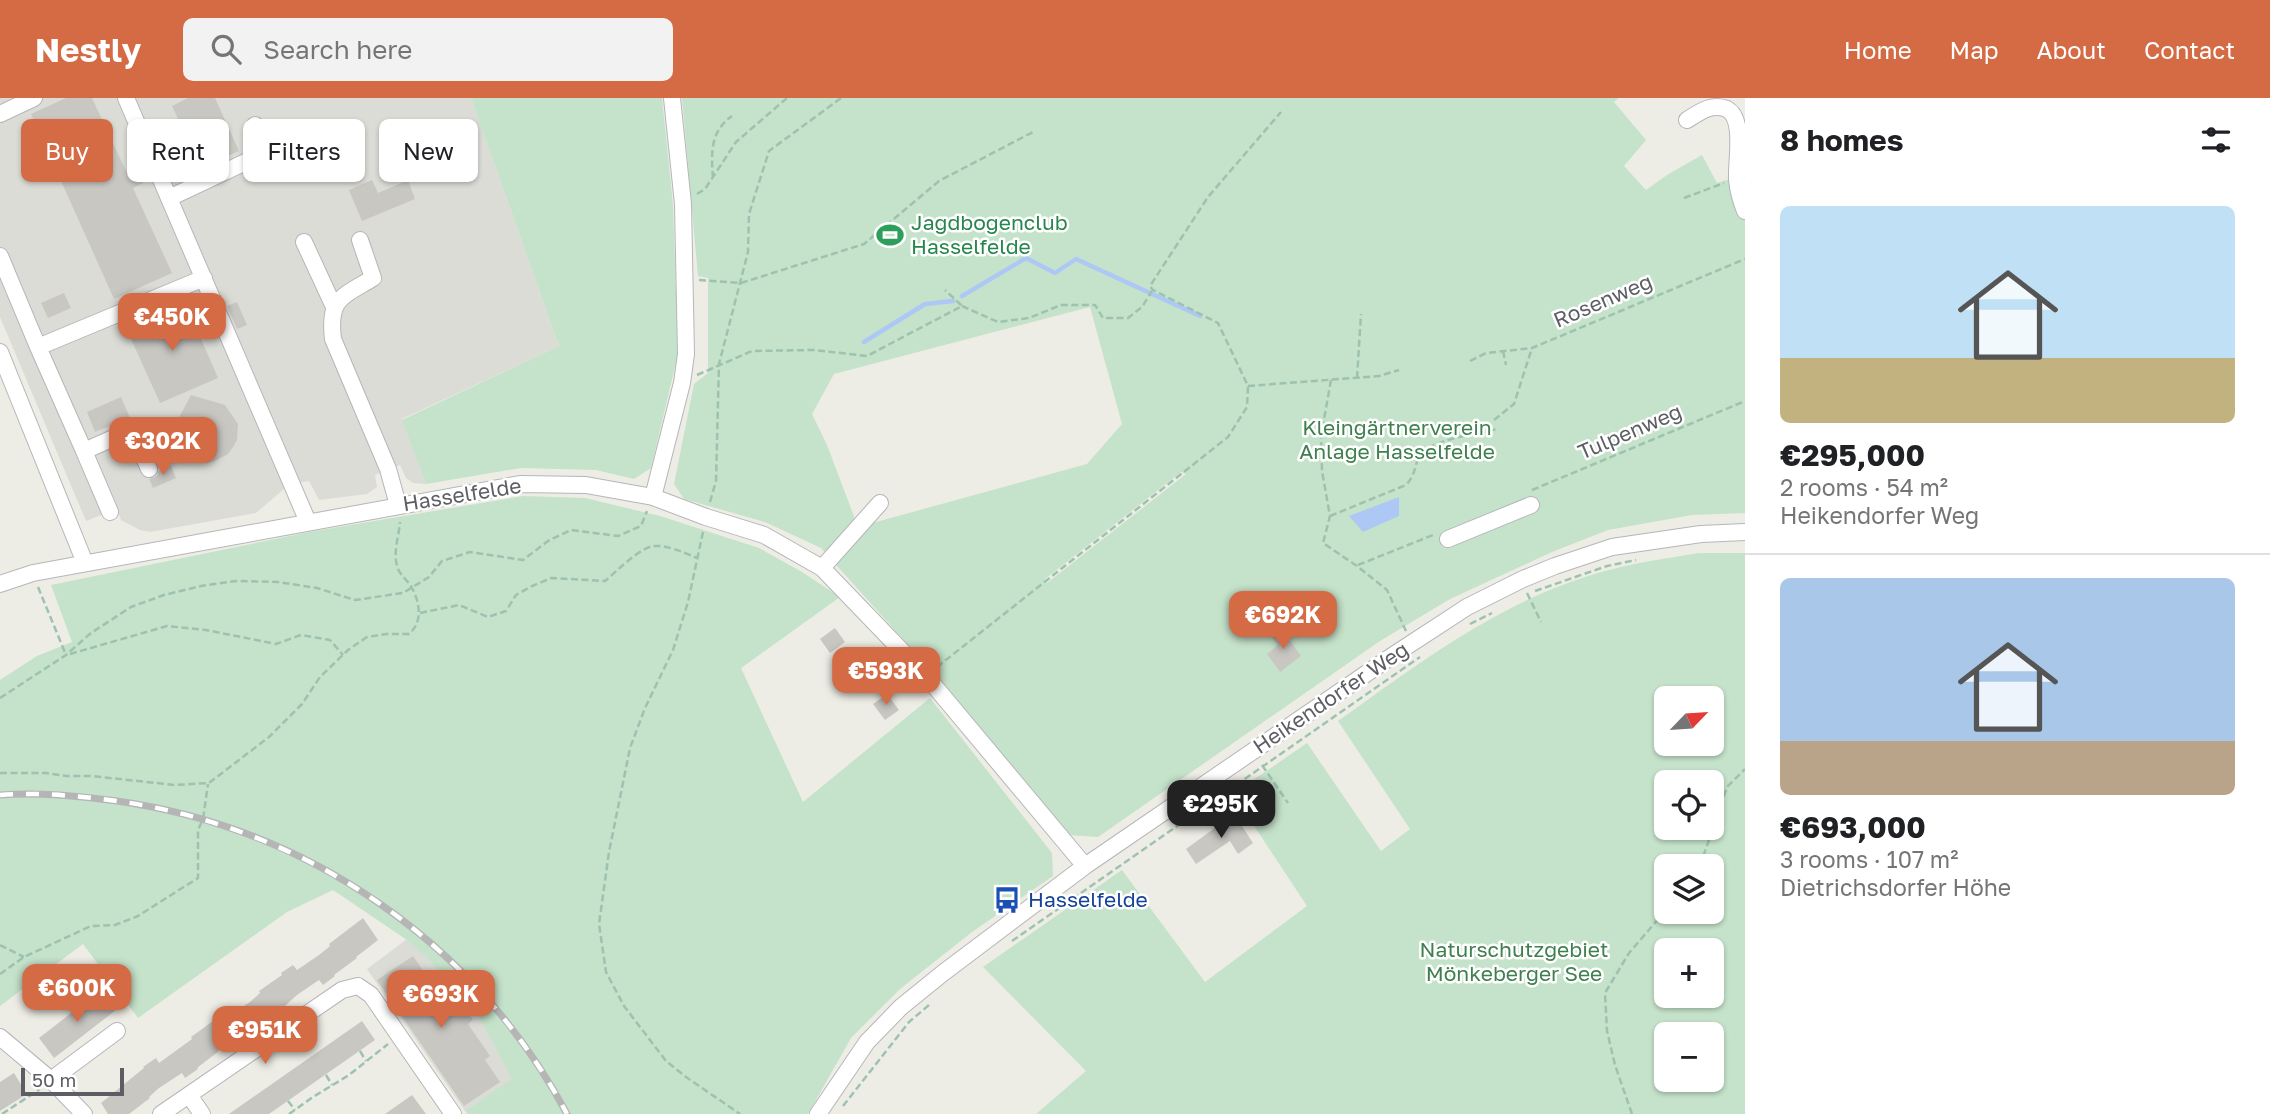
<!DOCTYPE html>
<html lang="en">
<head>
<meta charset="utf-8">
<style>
	:root { --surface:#fff; --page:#f2f2f2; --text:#202124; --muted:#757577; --line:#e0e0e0; --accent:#d46b44 }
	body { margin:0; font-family:"Golos Text",sans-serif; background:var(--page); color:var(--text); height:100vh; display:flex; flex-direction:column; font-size:26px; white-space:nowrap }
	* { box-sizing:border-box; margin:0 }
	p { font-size:23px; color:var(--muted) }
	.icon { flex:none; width:38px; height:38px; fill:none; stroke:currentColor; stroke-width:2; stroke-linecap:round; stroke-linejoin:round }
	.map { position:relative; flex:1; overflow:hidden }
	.sheet { display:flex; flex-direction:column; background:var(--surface); width:525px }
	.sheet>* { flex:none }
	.hud { position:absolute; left:21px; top:21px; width:665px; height:63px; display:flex; gap:14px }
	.needle { width:46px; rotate:65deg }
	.controls { position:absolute; left:1654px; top:588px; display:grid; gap:14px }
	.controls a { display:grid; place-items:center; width:70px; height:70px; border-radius:10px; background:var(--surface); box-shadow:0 2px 5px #0004; font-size:35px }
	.scale { position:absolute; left:21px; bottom:18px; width:103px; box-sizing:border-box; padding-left:7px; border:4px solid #5d5e64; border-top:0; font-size:19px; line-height:24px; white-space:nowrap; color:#5d5e64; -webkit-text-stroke:5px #fff; paint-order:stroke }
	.price { position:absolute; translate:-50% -60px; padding:0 16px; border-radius:14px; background:var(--accent); color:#fff; font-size:23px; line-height:46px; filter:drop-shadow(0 2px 4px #0008) }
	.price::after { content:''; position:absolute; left:50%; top:42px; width:21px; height:16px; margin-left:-10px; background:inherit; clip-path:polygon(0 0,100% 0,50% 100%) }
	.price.on { background:#222; color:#fff }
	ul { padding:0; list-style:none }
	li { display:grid; align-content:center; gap:14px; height:371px; padding:0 35px }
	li+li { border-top:2px solid var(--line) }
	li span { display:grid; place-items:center; height:217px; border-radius:10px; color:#555 }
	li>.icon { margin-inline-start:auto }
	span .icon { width:126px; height:126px; fill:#fffc; stroke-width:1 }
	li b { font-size:30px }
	h2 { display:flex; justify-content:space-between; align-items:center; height:84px; padding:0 35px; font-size:30px }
	.chip { padding:0 24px; border-radius:10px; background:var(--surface); box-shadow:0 2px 5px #0004; font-size:24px; line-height:63px }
	.chip.on { background:var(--accent); color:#fff }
	header { display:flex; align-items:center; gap:42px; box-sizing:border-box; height:98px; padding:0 35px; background:var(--accent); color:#fff }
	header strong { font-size:33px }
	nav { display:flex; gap:38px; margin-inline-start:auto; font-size:24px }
	.search { width:490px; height:63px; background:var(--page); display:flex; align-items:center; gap:18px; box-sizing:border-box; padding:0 24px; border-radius:10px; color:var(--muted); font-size:26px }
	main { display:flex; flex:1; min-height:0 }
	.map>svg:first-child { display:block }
	.industrial { fill:#dcdcd7 }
	.green { fill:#c5e2ca; fill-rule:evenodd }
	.water { fill:#aec8f5 }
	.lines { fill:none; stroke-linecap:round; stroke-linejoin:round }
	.stream { stroke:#aec8f5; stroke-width:4.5 }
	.building { fill:#c9c7c2 }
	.minor-casing { stroke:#b5b6ba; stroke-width:18 }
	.path { stroke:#9ec2b0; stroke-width:2.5; stroke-dasharray:7 3.5; stroke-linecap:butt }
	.minor { stroke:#fff; stroke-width:16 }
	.rail-casing { stroke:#b5b5b6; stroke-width:7 }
	.rail { stroke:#fff; stroke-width:4.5; stroke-dasharray:13; stroke-linecap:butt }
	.labels { text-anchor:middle; stroke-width:5; stroke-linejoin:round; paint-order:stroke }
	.leisure-label { font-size:21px; fill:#27864d; stroke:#fff; text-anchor:start }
	.street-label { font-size:21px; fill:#5d5e64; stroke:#fff }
	.park-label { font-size:21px; fill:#40804f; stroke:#fff }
	.transit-label { font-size:21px; fill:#164399; stroke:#fff; text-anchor:start }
</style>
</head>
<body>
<header>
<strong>Nestly</strong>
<div class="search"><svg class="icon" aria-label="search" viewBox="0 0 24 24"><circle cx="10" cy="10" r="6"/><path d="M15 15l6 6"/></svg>Search here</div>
<nav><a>Home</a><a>Map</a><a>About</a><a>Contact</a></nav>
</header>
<main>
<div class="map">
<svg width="1745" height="1016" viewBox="0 0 1745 1016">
	<rect width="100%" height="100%" fill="#edede5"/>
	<path class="industrial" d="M0,0H471L559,248L402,321L426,386L413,385L406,380L400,367L375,377L377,389L367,396L319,402L309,383L283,387L284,391L256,415L150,434L140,432L121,422L117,411L86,423L0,219Z
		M407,841L426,859L478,917L513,981L465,1013L367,871Z"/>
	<path class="green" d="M471,0H662L673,107L678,256L651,370L634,381L596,372L521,370L426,386L402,322L559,248Z
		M682,0H1619L1614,4L1646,42L1624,68L1646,92L1667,77L1702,57L1717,85L1736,79L1745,119V415L1692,417L1608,432L1552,454L1450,501L1380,543L1098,739L1068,737L938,580L821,450L765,424L684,401L674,386L694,286L708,275V180L698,178ZM1090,209L1122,326L1087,366L858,429L827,347L812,316L834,276ZM1181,374L1186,376L1047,485L1045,481Z
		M523,398L585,400L660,418L759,450L802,474L840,499L741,570L803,704L930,600L1052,755L1053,778L972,834L900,891L851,940L808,1016H468L465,1013L512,981L478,917L426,859L407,842L333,792L287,814L138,920L83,846L0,908V582L37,558L72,544L51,487L309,434Z
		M1699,455H1745V1016H1036L1086,973L983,869L1122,772L1205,884L1307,808L1233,696L1307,645L1381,753L1410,731L1338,623C1423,562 1506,499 1609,472C1638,464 1669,460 1699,455ZM1666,600H1712V646H1666ZM1666,684H1712V730H1666ZM1666,768H1712V814H1666ZM1666,852H1712V898H1666ZM1666,936H1712V982H1666Z"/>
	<path class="water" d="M1399,399V418L1363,434L1349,418Z"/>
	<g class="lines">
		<path class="stream" d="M962,198L1026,160L1055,175L1076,161L1200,218
			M864,244L925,206L953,203"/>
	</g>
	<path class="building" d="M66,0H92L126,73L135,69L143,85L133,90L172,175L114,201L31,16Z
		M188,0H215L239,53L173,82L158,48L185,36L172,8Z
		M372,82L378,95L408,82L415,101L362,123L349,92Z
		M64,195L71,210L48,220L41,205Z
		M185,204L218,280L160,305L126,230Z
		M237,204L247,227L237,231L227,208Z
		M191,297L225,307L238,326L237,342L233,349L228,356L215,363L207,365L192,361L185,356L176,343L175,327Z
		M121,299L130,320L95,334L87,314Z
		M171,368L176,380L153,390L149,381L157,378L159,373Z
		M1280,529L1301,558L1280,574L1267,556L1278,547L1270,537Z
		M835,530L845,544L830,555L820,541Z
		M887,596L899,612L885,622L873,606Z
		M1234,716L1253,745L1238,756L1230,743L1196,766L1186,751Z
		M363,820L378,842L356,859L357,860L334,877L335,878L323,887L319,882L297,897L266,925L253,934L250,929L229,943L218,952L219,953L197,970L198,971L185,980L182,975L159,990L149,999L150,1000L129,1016H108L101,1005L144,970L143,969L156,960L159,965L192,941L191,939L213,923L212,922L225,913L228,918L250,904L260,895L259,893L282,877L281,875L293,867L297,872L319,857L330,848L329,846Z
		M413,858L428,880L433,877L454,907L460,903L473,922L468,926L490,958L485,962L500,984L464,1008L377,882Z
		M101,892L116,912L54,960L39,940Z
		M362,923L375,942L269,1016H229Z
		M14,975L27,996L0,1013V984Z
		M412,997L426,1016H385Z"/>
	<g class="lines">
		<defs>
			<path id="minor" d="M126,0L308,424
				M0,16L34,0
				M1687,22C1700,14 1711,5 1727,11C1745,21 1736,61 1737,82C1738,92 1741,103 1745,113
				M169,100L267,54L255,27
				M360,142L373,180C342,199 328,200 333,241L388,371L398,407
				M304,144L334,209
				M0,158L38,249L84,353L118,338H134L149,371
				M38,249L204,180
				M0,254L85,465
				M84,353L110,414
				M653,399L682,285L686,256L683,106L672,0
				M1448,441L1531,407
				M822,470L880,405
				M0,486L33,475L520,386L586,387L653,399L706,419L764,437L822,470L926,578L1085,768
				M0,939L51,982L84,1016
				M51,982L117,933
				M189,997L202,1016
				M161,1016L342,892L358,888L371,897L453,1016
				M818,1016L867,944L901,909L943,875L1085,768L1392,558L1467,509L1523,481L1555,468L1612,449L1701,436L1745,434"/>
		</defs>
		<use href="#minor" class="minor-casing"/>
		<path class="path" d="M713,80C711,56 710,33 732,18
			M697,96L705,91L736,44L787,0
			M1684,100L1724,85
			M699,182L741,185L864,146L939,83L1033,34
			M962,208L998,224L1029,220L1061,207H1095L1103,220H1128L1142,209L1152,193
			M1503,253L1506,267
			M1470,263L1486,255L1532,250L1745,161
			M697,277L752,253L814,252L867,258L962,208L945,192
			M1357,280L1361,216
			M1331,282L1321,338L1322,373L1330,418L1323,445L1357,468L1387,492L1406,533
			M1248,288L1379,278L1399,272
			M1494,322L1514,306L1532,250
			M1532,392L1745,303
			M710,404L716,383L719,266L748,154L749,116L769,53L841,0
			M1330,418L1406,387C1417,375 1413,369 1420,358C1430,341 1478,336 1497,331
			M703,434L688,504L673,552L645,610L630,650L609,754L599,826L606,874L624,908L666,963L686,979L740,1016
			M1358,467L1433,437
			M38,489L66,557
			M1535,493L1607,468L1636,462
			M1527,495L1541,524
			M420,515L459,507L488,519L506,513L516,497L530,489L551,480L605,483C616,474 640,449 654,448C668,447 685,455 697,460
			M1470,526L1492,515
			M70,556L167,528L206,532L276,546L301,537L330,542L343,557
			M937,569L1228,339L1247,309L1248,288L1218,225L1153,192L1150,188L1208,99L1281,14
			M0,600L66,557L91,535L131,509L164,497L201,488L236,483L278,484L317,490L355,502L403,495L429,479L442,463L470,454L523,462L548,443L571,432L618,438L641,428L647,413
			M1262,667L1288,705
			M0,675H46L67,678H91L175,687L209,685L269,639L302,606L320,579L348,552L367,539L386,536H409C423,524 420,505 412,490C408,482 399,477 397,468C393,453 399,438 400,424
			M1700,768L1727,689L1745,671
			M1012,843L1420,559
			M0,847L24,859
			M0,876L24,859L91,828L115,827L138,818L198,780V732L203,721L208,686
			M360,953L366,963
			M326,977L332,987
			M288,1003L295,1012
			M843,1008L909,924L929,907
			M2,1016L40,991
			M289,1016L313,999L349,977L388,946
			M1632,1016L1615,967L1607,933L1605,895L1629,855L1666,812"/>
		<use href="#minor" class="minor"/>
		<defs>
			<path id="rail" d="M0,697C39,694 78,698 117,703C308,730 476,845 567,1016"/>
		</defs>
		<use href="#rail" class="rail-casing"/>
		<use href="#rail" class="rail"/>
	</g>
	<defs>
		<symbol id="stadium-bare" viewBox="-9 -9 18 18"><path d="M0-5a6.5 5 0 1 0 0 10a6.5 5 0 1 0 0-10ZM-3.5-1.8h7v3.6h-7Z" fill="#2e9e5b" stroke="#fff" stroke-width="2.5" paint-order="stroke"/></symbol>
		<symbol id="bus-bare" viewBox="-9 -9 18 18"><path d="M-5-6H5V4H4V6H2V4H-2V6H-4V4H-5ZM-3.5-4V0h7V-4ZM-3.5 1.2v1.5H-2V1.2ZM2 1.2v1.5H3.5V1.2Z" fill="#1a4fb4" stroke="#fff" stroke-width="2.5" paint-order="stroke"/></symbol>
	</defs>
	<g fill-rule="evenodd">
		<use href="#stadium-bare" x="871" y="118" width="38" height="38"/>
		<use href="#bus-bare" x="988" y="783" width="38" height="38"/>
	</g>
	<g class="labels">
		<g class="leisure-label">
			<text x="911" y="132">Jagdbogenclub<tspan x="911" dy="24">Hasselfelde</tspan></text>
		</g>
		<g class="street-label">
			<text transform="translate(1603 203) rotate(-23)" y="7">Rosenweg</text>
			<text transform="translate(1630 334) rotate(-23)" y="7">Tulpenweg</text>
			<text transform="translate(462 397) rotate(-9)" y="7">Hasselfelde</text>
			<text transform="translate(1331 600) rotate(-34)" y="7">Heikendorfer Weg</text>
		</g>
		<g class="park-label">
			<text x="1397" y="337">Kleingärtnerverein<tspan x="1397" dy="24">Anlage Hasselfelde</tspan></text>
			<text x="1514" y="859">Naturschutzgebiet<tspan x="1514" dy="24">Mönkeberger See</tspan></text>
		</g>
		<g class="transit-label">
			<text x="1028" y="809">Hasselfelde</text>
		</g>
	</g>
</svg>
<div class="controls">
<a><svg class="needle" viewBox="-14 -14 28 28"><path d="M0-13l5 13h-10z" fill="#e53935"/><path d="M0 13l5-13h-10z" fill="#757577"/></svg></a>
<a><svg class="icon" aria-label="locate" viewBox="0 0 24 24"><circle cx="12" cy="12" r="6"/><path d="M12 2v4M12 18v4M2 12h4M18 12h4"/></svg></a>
<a><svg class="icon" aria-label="layers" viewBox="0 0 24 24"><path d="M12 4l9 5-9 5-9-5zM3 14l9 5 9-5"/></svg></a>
<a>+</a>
<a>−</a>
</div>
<div class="scale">50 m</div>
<b class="price" style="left:172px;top:255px">€450K</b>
<b class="price" style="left:163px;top:379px">€302K</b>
<b class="price" style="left:1283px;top:553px">€692K</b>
<b class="price" style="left:886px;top:609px">€593K</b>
<b class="price on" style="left:1221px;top:742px">€295K</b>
<b class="price" style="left:77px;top:926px">€600K</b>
<b class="price" style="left:441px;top:932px">€693K</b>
<b class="price" style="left:265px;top:968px">€951K</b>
<div class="hud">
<a class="chip on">Buy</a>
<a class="chip">Rent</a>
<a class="chip">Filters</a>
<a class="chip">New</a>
</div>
</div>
<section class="sheet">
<h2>8 homes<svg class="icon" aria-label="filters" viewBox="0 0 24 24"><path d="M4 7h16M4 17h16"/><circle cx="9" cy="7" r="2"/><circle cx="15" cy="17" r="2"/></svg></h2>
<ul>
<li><span style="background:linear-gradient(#bfe0f5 70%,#c2b280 0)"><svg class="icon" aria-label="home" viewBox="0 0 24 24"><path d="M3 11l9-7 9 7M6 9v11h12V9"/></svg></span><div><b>€295,000</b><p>2 rooms · 54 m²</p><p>Heikendorfer Weg</p></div></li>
<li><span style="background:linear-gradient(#a9c7e8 75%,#b9a48a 0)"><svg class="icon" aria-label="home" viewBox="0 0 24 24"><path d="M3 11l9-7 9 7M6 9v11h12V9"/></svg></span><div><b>€693,000</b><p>3 rooms · 107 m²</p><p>Dietrichsdorfer Höhe</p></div></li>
</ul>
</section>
</main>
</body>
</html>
